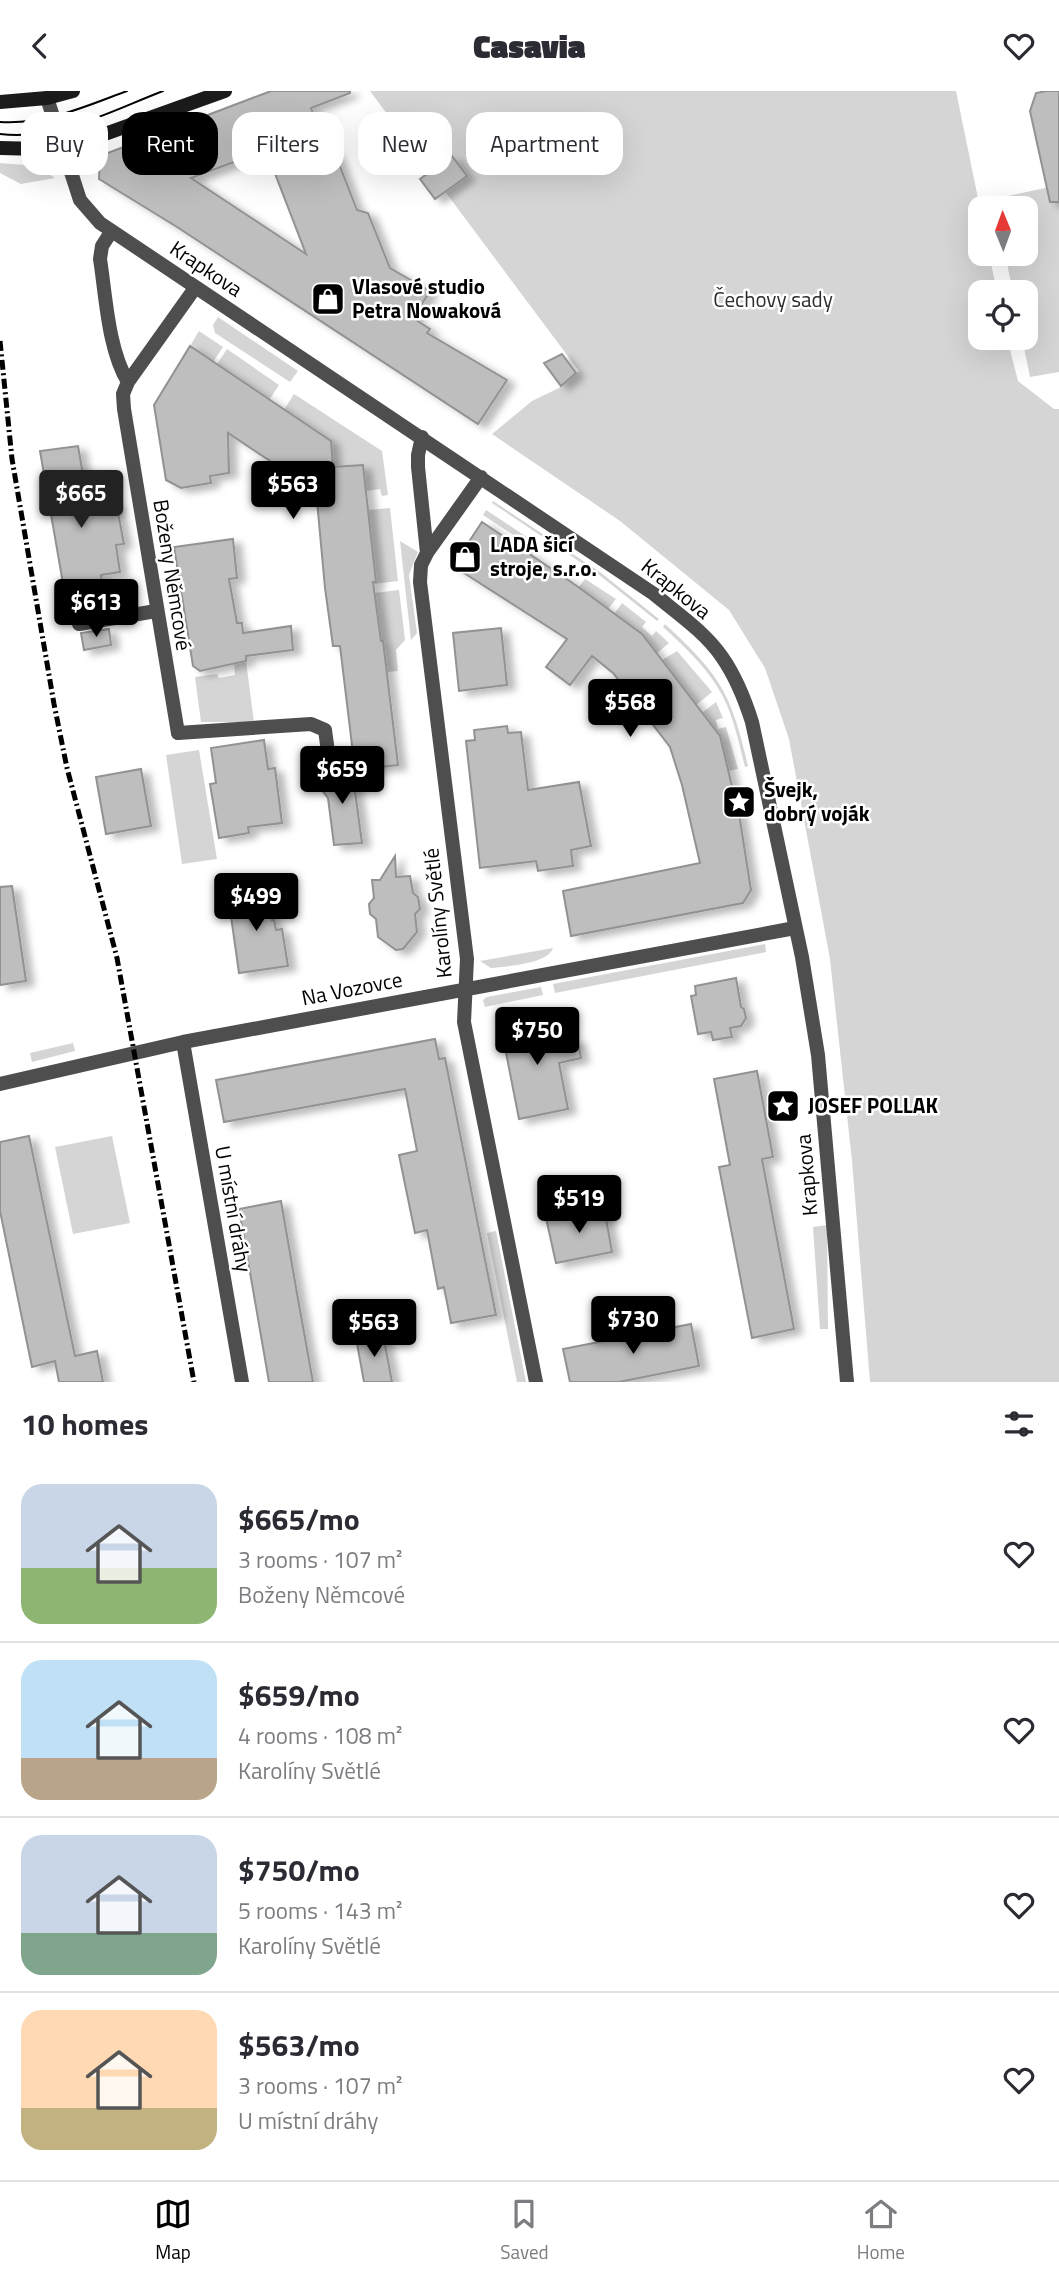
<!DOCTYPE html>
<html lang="en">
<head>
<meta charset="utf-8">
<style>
	:root { --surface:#fff; --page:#f2f2f3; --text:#2b2b33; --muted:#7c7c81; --line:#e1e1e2; --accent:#000 }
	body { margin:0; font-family:"Titillium Web",sans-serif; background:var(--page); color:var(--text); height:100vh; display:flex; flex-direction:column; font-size:26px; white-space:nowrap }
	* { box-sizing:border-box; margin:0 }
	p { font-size:23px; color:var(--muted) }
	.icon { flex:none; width:38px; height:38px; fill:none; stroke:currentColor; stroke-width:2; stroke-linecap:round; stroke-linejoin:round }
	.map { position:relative; height:1291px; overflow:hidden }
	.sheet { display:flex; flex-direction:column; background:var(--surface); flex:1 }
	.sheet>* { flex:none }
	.banner { position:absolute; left:21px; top:21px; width:700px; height:63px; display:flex; gap:14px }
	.needle { width:46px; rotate:359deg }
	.fabs { position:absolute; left:968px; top:105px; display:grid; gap:14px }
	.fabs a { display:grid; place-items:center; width:70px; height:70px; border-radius:14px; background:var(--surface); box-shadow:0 7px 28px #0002; font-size:35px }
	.price { position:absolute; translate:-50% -60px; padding:0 16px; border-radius:7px; background:var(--accent); color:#fff; font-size:23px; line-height:46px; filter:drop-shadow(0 2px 4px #0008) }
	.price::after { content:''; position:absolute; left:50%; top:42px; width:21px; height:16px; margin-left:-10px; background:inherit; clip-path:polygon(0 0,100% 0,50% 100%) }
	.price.active { background:#222; color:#fff }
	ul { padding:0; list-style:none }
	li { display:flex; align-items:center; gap:21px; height:175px; padding:0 21px }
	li+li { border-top:2px solid var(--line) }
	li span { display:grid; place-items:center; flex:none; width:196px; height:140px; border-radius:21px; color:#555 }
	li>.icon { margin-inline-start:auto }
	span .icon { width:84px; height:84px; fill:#fffc; stroke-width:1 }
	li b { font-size:30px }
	h2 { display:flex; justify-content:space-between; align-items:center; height:84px; padding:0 21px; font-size:30px }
	.chip { padding:0 24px; border-radius:21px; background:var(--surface); box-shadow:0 7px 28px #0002; font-size:24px; line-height:63px }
	.chip.active { background:var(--accent); color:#fff }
	header { display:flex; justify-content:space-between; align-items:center; height:91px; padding:0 21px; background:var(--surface); font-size:32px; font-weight:800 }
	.tab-bar { display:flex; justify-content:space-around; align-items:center; height:98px; border-top:2px solid var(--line); background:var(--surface); font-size:19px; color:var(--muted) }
	.tab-bar a { display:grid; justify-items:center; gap:4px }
	.tab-bar .active { color:var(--accent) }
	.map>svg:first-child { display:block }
	.green { fill:#d5d5d5 }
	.building { fill:#bebebe; stroke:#929292; stroke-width:2; fill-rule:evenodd; filter:url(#shadow) }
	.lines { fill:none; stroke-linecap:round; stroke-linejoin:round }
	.service { stroke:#4e4e4e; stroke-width:14 }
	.minor { stroke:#4e4e4e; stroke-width:14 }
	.secondary { stroke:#1b1b1b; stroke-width:14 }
	.tram { stroke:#000; stroke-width:2 }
	.rail { stroke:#000; stroke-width:5; stroke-dasharray:10 3.5 2 3.5; stroke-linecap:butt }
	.labels { text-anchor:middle; stroke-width:5; stroke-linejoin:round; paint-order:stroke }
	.street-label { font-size:21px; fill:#000; stroke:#fff }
	.poi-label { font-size:21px; font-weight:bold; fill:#000; stroke:#fff; text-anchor:start }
	.park-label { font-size:21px; fill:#2c2c2c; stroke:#fff }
</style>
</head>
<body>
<header><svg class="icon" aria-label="back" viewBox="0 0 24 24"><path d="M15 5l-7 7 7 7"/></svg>Casavia<svg class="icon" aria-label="heart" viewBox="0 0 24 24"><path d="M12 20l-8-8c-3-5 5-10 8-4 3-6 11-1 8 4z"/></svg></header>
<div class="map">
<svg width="1059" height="1291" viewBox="0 0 1059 1291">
	<defs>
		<filter id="shadow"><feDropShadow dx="8" dy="4.5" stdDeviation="3.5" flood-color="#0004"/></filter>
	</defs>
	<rect width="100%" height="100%" fill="#fff"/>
	<path class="green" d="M370,0H956L980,117V163H989L997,201H980V247H1007L1018,290L1054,318H1059V1291H870L852,1070L830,868L789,648L765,577L729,519L620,430L492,343L532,310L561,296L579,280Z
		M0,72L37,75L55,87L21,93L0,82Z
		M1059,94V281L1030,286L1022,247H1026V201H1013L1005,163H1026V117H996L994,108Z
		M218,226L298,280L290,291L215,242L213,234Z
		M199,240L223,256L213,271L190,255Z
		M227,258L279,294L269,309L217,273Z
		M294,303L382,360L388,404L382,405L380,398L366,400L363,374L333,376L331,350L284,319Z
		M493,410L600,481L659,528L657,530L598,483L492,412Z
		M390,417L398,490L373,493L376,490L368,419Z
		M486,419L536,452L532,456L483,424Z
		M400,450L418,461L409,484L417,542L411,549Z
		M585,488L616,508L608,518L578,497Z
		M399,499L405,549L396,559L398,580L387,581L374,502Z
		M622,512L646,531L642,536L652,545L656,540L669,552L657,562L643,544L615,522Z
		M665,533C684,551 704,569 718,591C734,616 741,646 748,675L745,676C738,649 733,621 718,597C704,574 683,554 663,536Z
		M677,560L712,601L696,614L662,569Z
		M246,570L254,631H201L195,586L217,583L219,587L235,584L234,573Z
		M716,611L723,627L716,629L718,638L726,636L738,678L729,680L702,622Z
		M199,659L217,768L182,773L166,664Z
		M765,853L766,861L555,902L553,893Z
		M553,857C548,873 507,875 491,877L480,870Z
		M541,896L543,904L485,916L483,909L487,906Z
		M73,952L75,960L32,971L30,962Z
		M112,1045L130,1132L73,1143L55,1056Z
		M827,1134L828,1238H820L813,1136Z
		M496,1140L526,1291H517L487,1142Z"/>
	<path class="building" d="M271,0H350V2L311,17L329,63L334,60L357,119L368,122L390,177L430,200L413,227L430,238L427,242L507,289L478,333L177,136L99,88L100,65ZM258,62L259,66L267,62L306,163L191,87Z
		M1046,0H1059V111H1050L1030,20L1036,2Z
		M452,65L467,85L435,108L420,88Z
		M190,255L331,350L333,376L363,374L376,491H373L381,550H383L398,674L355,679L340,555H333L325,497L315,388L300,390L228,342L229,382L210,385L211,392L181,397L166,389L154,314Z
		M562,263L576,282L561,295L544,272Z
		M78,355L84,389L103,386L108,412L116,411L124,453L116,454L120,481L101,484L106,519L69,527L40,360Z
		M482,431L577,495L642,543L720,645L740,729L751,799L743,812L571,845L563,800L700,772L682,694L670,656L613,582L592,565L570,594L546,576L567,548L453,475Z
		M233,448L237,487L229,488L237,532H242L243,542L291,535L293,559L246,565V570L200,580L193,575L174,456Z
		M501,537L507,594L459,600L453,542Z
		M109,538L111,554L84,559L81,542Z
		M507,635L508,642L521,641L528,699L579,691L591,755L571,759L573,775L538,780L536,770L480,777L466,650L475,649L474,639Z
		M264,649L268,678L275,677L282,732L248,736L249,742L219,747L210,693L216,692L211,657Z
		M141,678L151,735L106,743L96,686Z
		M352,678L362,752L334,754L328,707L318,694L317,682L323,681L331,685L338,679Z
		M395,765L396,786L410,785L413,802L418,806L420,818L415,823L417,841L403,858L396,859L378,846L376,828L370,823L369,813L374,807L372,789H380Z
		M12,795L26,890L0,894V796Z
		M268,798L272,829L274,828L276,839L282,838L288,875L239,882L228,804Z
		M736,887L741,916L744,918L746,927L741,935L730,937L732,946L713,949L711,941L698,943L691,905L696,904L695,895Z
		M550,926L555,953L577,948L581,967L559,972L568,1018L519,1028L501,936Z
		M435,948L439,968L445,967L496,1224L451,1232L444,1196L438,1198L427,1139L415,1142L399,1064L417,1060L405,998L224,1031L216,989Z
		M757,980L773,1066L762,1068L794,1238L752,1247L719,1076L730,1074L714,988Z
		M29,1045L75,1265L97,1260L103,1291H59L55,1270L32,1276L0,1120V1051Z
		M281,1110L298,1208L313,1291H269L239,1118Z
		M604,1116L612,1161L556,1172L546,1127Z
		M691,1233L699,1275L619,1291H570L563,1258Z
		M383,1243L392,1291H364L356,1247Z"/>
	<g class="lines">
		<path class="service" d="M79,533L156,520
			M178,642L311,633L325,639L330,675"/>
		<path class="minor" d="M47,7L80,109L100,132L654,503C677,522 705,541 722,566C736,586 745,609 752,631L802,866L818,964L847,1291
			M111,141L102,155L100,168C106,206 108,258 128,291
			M422,346L418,364V376L427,462
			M481,386L427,462L421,474L420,491L467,868L464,931L536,1291
			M178,642L124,318L123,303L128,291L195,197
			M183,951L242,1291
			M0,993L183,951L795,837"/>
		<path class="secondary" d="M0,11L47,7L73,0
			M0,57L40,58L77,53L225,0"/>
		<path class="tram" d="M0,31C45,34 86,15 127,0
			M0,43C57,50 111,20 163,0"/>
		<path class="rail" d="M0,250L12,368L54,613L67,677L117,867L194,1291"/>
	</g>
	<defs>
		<symbol id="shop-square" viewBox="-11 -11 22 22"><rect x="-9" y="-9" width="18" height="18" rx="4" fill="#000" stroke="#fff"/><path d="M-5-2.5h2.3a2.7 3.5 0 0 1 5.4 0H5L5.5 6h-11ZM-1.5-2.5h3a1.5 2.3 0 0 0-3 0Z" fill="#fff"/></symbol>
		<symbol id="sight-square" viewBox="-11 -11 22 22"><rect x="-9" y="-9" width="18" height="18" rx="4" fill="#000" stroke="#fff"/><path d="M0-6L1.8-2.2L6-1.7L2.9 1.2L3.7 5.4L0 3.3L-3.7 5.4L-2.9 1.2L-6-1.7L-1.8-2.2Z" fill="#fff"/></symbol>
	</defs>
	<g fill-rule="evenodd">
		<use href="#shop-square" x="309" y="189" width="38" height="38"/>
		<use href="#shop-square" x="446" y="447" width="38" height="38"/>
		<use href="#sight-square" x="720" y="692" width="38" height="38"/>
		<use href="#sight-square" x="764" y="996" width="38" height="38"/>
	</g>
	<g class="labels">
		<g class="street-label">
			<text transform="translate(206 178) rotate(34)" y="7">Krapkova</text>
			<text transform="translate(172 484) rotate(81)" y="7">Boženy Němcové</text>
			<text transform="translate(676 498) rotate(39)" y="7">Krapkova</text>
			<text transform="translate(438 822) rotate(-96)" y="7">Karolíny Světlé</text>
			<text transform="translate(352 898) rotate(-11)" y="7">Na Vozovce</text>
			<text transform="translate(807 1084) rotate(-95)" y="7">Krapkova</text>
			<text transform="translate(233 1118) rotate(80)" y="7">U místní dráhy</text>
		</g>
		<g class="poi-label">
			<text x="352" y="203">Vlasové studio<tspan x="352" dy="24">Petra Nowaková</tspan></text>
			<text x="490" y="461">LADA šicí<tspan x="490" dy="24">stroje, s.r.o.</tspan></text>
			<text x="764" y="706">Švejk,<tspan x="764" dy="24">dobrý voják</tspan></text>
			<text x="808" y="1022">JOSEF POLLAK</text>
		</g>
		<g class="park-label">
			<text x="773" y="216">Čechovy sady</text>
		</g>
	</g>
</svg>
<div class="fabs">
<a><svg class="needle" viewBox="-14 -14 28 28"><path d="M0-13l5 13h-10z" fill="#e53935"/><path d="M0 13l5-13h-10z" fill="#7c7c81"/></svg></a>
<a><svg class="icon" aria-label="locate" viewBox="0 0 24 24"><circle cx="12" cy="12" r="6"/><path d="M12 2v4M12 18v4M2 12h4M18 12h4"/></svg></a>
</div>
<b class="price" style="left:293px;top:430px">$563</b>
<b class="price active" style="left:81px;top:439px">$665</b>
<b class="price" style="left:96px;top:548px">$613</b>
<b class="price" style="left:630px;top:648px">$568</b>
<b class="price" style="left:342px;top:715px">$659</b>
<b class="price" style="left:256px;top:842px">$499</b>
<b class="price" style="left:537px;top:976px">$750</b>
<b class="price" style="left:579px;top:1144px">$519</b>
<b class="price" style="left:633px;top:1265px">$730</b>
<b class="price" style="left:374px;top:1268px">$563</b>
<div class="banner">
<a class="chip">Buy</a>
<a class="chip active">Rent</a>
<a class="chip">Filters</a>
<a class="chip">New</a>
<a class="chip">Apartment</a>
</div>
</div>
<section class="sheet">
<h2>10 homes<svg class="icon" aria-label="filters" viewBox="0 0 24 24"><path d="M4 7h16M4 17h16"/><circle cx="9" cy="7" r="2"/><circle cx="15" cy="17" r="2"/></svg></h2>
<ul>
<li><span style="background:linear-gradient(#c9d6e8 60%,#8fb573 0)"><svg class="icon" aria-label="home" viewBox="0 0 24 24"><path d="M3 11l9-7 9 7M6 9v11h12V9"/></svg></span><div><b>$665/mo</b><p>3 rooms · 107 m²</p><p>Boženy Němcové</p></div><svg class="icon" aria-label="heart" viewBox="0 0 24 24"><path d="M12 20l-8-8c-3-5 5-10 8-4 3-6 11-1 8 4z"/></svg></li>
<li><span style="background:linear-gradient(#bfe0f5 70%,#b9a48a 0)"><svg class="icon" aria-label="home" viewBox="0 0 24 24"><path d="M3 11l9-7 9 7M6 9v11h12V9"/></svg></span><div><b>$659/mo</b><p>4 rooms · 108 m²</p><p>Karolíny Světlé</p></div><svg class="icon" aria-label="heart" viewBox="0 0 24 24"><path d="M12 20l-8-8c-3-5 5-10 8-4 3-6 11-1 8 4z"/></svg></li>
<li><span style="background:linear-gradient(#c9d6e8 70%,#7fa58c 0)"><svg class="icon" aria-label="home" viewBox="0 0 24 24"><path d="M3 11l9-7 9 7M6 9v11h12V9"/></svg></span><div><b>$750/mo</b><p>5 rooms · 143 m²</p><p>Karolíny Světlé</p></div><svg class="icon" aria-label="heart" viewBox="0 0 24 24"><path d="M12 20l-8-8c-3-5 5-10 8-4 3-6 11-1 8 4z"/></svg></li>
<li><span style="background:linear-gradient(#ffd9b3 70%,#c2b280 0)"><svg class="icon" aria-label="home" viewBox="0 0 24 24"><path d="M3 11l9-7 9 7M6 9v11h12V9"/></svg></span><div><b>$563/mo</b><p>3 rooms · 107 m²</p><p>U místní dráhy</p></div><svg class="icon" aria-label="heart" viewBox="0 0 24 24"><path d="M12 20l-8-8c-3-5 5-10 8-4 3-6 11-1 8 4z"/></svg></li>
</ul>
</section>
<nav class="tab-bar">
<a class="active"><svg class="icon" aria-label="map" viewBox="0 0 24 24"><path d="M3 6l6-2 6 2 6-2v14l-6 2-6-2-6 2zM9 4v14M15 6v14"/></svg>Map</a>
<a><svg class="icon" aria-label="saved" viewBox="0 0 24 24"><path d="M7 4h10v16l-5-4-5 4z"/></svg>Saved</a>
<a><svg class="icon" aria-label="home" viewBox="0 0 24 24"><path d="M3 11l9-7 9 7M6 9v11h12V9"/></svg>Home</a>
</nav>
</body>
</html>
